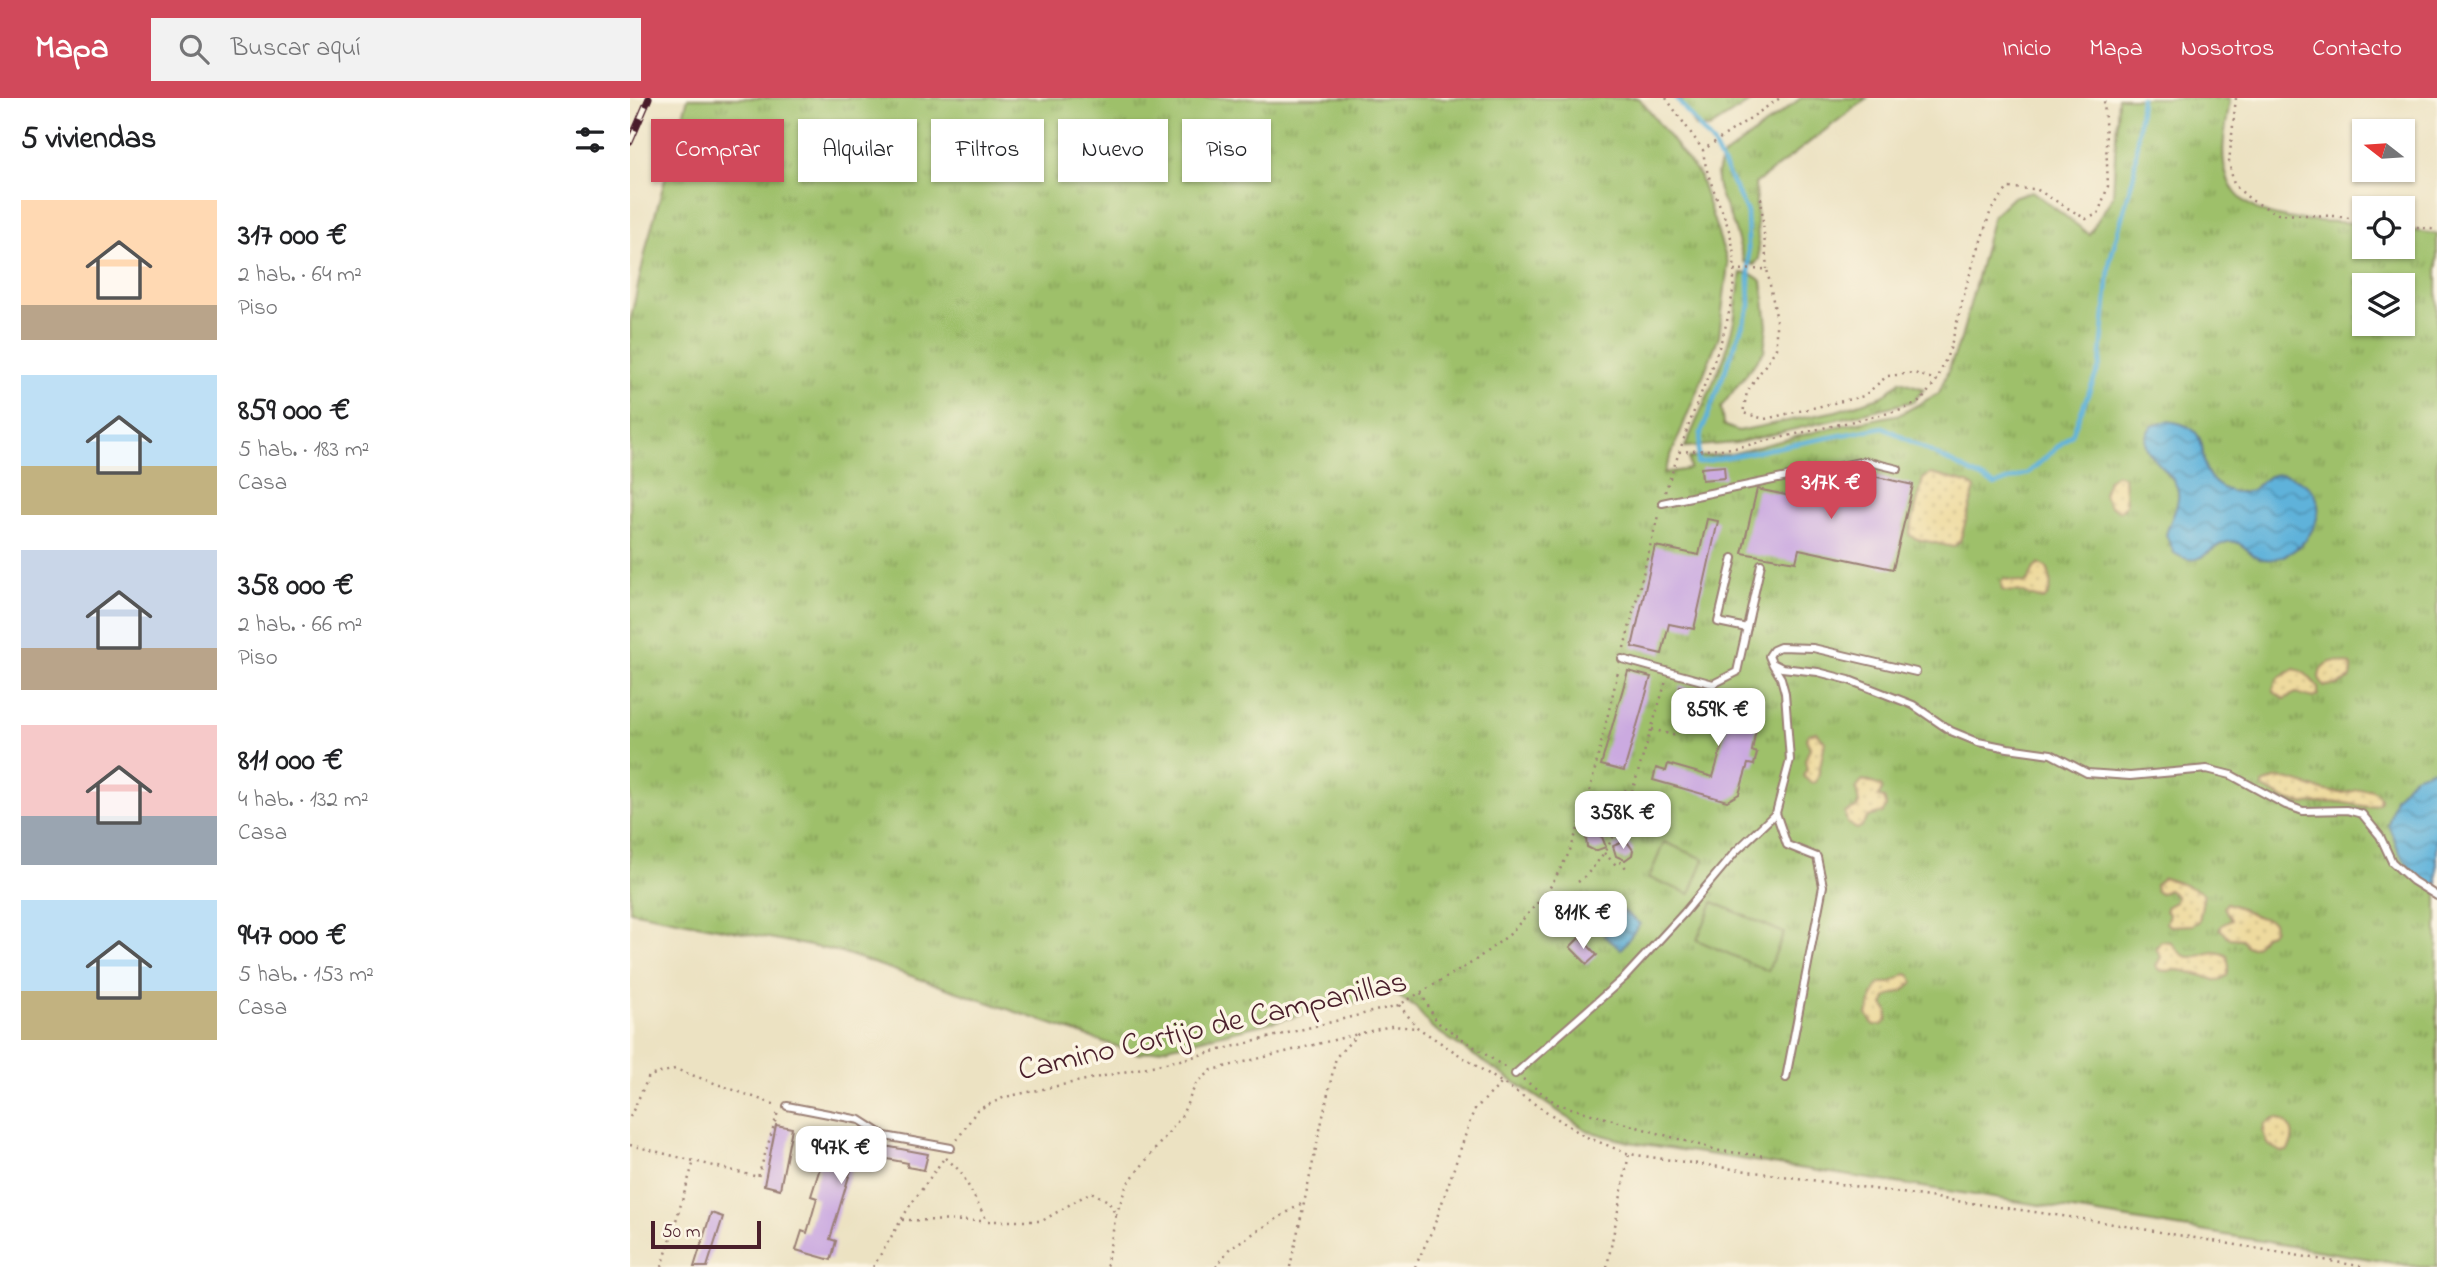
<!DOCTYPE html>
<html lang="es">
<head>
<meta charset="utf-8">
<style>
	:root { --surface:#fff; --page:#f2f2f2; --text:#202124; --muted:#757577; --accent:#d1495b }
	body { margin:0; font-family:"Indie Flower",sans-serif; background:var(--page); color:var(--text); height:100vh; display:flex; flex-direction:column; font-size:26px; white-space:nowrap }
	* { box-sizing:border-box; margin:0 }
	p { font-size:23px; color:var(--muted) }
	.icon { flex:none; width:38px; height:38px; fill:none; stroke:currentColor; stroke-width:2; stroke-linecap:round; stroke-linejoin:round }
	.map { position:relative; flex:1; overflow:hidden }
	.drawer { display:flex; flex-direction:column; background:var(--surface); width:630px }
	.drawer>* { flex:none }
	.banner { position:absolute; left:21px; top:21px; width:665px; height:63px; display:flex; gap:14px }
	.needle { width:46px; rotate:287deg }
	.buttons { position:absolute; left:1722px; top:21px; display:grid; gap:14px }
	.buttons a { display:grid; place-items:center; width:63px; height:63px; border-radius:0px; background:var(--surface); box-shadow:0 2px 5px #0004; font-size:35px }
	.scale { position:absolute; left:21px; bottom:18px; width:110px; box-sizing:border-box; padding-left:7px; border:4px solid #4a1f2b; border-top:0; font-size:19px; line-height:24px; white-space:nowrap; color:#4a1f2b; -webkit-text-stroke:5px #fcf5e5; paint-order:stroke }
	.price { position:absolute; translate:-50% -60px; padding:0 16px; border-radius:14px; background:#fff; color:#222; font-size:23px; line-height:46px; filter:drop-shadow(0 2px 4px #0008) }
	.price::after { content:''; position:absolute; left:50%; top:42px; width:21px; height:16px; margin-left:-10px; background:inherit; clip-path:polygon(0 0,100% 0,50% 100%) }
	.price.active { background:var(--accent); color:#fff }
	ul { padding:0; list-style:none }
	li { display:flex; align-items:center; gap:21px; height:175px; padding:0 21px }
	li span { display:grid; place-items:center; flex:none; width:196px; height:140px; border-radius:0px; color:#555 }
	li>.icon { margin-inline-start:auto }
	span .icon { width:84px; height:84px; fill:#fffc; stroke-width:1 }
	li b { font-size:30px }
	h2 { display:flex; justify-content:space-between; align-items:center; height:84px; padding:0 21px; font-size:30px }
	.chip { padding:0 24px; border-radius:0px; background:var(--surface); box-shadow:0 2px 5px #0004; font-size:24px; line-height:63px }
	.chip.active { background:var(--accent); color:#fff }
	header { display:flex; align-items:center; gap:42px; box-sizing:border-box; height:98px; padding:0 35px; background:var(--accent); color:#fff }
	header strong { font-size:33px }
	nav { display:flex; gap:38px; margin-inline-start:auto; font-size:24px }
	.search { width:490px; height:63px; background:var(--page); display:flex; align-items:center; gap:18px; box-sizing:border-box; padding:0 24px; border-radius:0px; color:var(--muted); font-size:26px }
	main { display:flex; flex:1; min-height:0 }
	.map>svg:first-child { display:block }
	.grass { fill:url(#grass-tufts); stroke:#74704a; stroke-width:2; fill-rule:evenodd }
	.sand { fill:url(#sand-dots); stroke:#9c7c64; stroke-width:2 }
	.pitch { fill:#9ec06a; stroke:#74704a; stroke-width:2 }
	.water { fill:url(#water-waves); stroke:#546882; stroke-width:2 }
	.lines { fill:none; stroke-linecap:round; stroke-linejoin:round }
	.stream { stroke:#5eb2da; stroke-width:4.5 }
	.building { fill:#cbaae0 }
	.service-casing { stroke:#9b8076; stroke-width:10 }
	.path { stroke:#9b8076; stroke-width:2.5; stroke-dasharray:2 5; stroke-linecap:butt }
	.service { stroke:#fff; stroke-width:6 }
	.rail-casing { stroke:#4a1f2b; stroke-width:7 }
	.rail { stroke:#fcf5e5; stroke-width:4.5; stroke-dasharray:13; stroke-linecap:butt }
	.labels { text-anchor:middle; stroke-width:7; stroke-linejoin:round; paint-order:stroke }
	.street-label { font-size:32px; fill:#4a1f2b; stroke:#fcf5e5 }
</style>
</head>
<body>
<header>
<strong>Mapa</strong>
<div class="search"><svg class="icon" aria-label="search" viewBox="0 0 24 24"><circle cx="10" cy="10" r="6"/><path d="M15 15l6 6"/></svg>Buscar aquí</div>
<nav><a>Inicio</a><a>Mapa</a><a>Nosotros</a><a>Contacto</a></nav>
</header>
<main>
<section class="drawer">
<h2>5 viviendas<svg class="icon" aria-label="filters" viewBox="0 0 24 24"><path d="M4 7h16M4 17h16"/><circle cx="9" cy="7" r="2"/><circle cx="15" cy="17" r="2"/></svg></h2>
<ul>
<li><span style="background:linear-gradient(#ffd9b3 75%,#b9a48a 0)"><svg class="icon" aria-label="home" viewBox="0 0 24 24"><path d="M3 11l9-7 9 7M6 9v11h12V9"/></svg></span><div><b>317 000 €</b><p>2 hab. · 64 m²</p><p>Piso</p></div></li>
<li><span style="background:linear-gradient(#bfe0f5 65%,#c2b280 0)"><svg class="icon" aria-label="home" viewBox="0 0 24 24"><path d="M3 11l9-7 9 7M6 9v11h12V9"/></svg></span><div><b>859 000 €</b><p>5 hab. · 183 m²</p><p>Casa</p></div></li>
<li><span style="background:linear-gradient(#c9d6e8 70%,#b9a48a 0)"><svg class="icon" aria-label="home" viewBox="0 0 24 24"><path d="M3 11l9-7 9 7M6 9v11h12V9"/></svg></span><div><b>358 000 €</b><p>2 hab. · 66 m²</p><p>Piso</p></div></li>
<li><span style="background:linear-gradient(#f6c9c9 65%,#9aa5b1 0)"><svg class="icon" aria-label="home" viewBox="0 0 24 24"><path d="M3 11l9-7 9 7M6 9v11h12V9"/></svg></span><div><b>811 000 €</b><p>4 hab. · 132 m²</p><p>Casa</p></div></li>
<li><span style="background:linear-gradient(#bfe0f5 65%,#c2b280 0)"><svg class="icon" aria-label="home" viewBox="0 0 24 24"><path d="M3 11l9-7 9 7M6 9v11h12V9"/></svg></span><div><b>947 000 €</b><p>5 hab. · 153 m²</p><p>Casa</p></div></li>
</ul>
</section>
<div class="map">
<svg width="1807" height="1169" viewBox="0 0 1807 1169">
	<defs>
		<pattern id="grass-tufts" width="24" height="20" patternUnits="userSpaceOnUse" patternTransform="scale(1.75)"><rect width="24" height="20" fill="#9ec06a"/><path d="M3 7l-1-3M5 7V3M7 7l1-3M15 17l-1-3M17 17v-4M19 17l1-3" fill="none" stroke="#839b57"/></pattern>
		<pattern id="sand-dots" width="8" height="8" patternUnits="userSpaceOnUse" patternTransform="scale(1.75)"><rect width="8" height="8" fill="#eeda9e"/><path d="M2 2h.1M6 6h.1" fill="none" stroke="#cebb88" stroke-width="1.8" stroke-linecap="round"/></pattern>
		<pattern id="water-waves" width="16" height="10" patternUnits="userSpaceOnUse" patternTransform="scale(1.75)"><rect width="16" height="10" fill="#5eb2da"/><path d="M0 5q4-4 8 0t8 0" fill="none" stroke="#5090b1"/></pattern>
	</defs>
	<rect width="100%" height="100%" fill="#fcf5e5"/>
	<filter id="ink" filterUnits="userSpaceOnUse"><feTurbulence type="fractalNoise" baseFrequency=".0143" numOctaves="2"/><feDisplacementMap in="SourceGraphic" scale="14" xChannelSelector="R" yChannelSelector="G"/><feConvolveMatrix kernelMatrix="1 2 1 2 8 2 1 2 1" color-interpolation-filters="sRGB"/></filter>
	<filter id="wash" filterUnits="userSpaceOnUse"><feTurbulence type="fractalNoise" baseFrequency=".00686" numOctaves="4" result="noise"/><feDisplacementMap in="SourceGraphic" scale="28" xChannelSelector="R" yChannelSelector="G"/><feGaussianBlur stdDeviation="1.57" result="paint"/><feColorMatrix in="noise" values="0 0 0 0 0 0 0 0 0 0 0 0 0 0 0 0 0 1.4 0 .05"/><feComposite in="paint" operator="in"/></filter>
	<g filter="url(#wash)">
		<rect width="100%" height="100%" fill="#ece2c2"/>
		<path class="grass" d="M58,0H1009L1069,77L1098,166L1089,238L1034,375L1060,371L1059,360L1101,356L1203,329L1271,316L1309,295L1331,241L1363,118L1383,99L1402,93L1459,136L1483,98L1488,0H1600C1598,20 1591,45 1594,65C1602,132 1685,120 1734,126V149H1773V131L1807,136V1169H1789L1462,1115L999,1044L958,1033L801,929L786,910L763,895L509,956L211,854L0,813V224L18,142ZM1734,187H1773V226H1734Z
			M1050,0H1126L1079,30L1065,29Z
			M1171,0H1237L1125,86L1129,161L1124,167L1114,164C1111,153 1108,142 1105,132C1097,105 1076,86 1094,58Z
			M1111,175L1123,177L1132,183L1137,228L1134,253L1091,309L1093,327L1108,333L1206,313L1253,298L1270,283L1294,291L1284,303L1106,345L1055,349L1094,260L1104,223Z"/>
		<path class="sand" d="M1301,376L1338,385L1345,390L1330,443L1323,449L1287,441L1279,437L1293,381Z
			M1486,376L1494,379L1496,407L1490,413L1480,408L1473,396L1478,382Z
			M1410,466L1417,470C1422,481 1422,492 1415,501C1405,502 1400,497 1391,494C1384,492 1379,495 1372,492L1371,484L1374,481L1395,485L1399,482L1404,470Z
			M1706,563L1719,566L1722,569L1721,580L1708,587L1694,588L1689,580C1690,568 1695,565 1706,563Z
			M1664,571C1676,573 1680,581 1688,589V597L1683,600L1666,595L1654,601L1645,595L1643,591L1647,581Z
			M1186,634L1195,644L1188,679L1186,684L1181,685L1174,679V675L1177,672L1175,662L1180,650L1176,641L1179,636Z
			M1647,680C1669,681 1689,695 1711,695C1725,695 1741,683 1750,700L1749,705L1739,709L1708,704L1674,706L1654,701L1633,690V686Z
			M1233,682L1251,688L1252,692L1248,699L1254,700L1256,708L1253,715L1238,719L1232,728L1227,731L1217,725L1215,715L1226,710L1229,705L1226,691Z
			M1533,780C1540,781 1569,792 1574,796L1569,823L1562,827L1540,828L1536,825L1539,816L1536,813V809L1545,804L1546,798L1538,792L1530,796L1526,793L1525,787Z
			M1597,805C1608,808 1616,813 1626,818C1632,821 1638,820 1643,824L1644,830L1641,835L1634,837C1628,844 1628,852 1616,848L1612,841L1600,840L1590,831L1592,827L1601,822L1594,809Z
			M1531,843L1541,844C1544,848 1549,855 1553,857C1567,865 1579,847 1597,858L1599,869L1597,877L1589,883C1576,880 1562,873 1548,872C1541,872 1536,874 1529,872L1526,868L1531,859L1526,850Z
			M1276,876L1281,878L1283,884L1273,893L1257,898L1253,907L1258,913L1257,922L1252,927H1244L1237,917C1239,910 1245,889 1250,885H1261Z
			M1646,1020C1662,1025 1668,1038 1657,1053L1651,1054L1637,1046L1633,1033L1635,1026Z"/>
		<path class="pitch" d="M1034,744L1074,761L1060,796L1019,780Z
			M1083,804L1154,835L1138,873L1067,842Z"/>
		<path class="water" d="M1537,323C1593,330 1558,366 1588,387C1597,394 1613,397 1623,391C1629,387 1633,381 1640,378C1653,372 1680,384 1686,398C1698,426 1663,466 1633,461C1618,459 1613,440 1597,444C1575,451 1571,472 1544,455L1536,437C1539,423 1550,408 1548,394C1545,369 1498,355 1522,328Z
			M1807,670V790L1791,783L1771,758L1758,727L1765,700L1784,678Z
			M994,813L1010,826L991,851L974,838Z"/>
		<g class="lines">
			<path class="stream" d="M1046,0L1083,46L1117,114L1120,208L1071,335L1067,365L1253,329L1365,387L1398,375L1442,336L1470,267L1480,162L1504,76L1511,0"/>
		</g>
		<g id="blocks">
			<path class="building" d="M1094,368L1095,380L1072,382L1071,370Z
				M1239,377L1283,387L1263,471L1169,451L1166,464L1112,455L1127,391L1161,398L1165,384L1199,392L1202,379L1237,387Z
				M1077,421L1088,423L1064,531L1039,526L1032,556L1002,549L1025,448L1069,457Z
				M998,573L1021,579L994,673L971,667Z
				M1050,588L1121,609L1128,620L1122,653L1127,655L1124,667L1118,666L1109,696L1097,703L1023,682L1026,670L1036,673L1038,666L1083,679L1099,623L1053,610L1055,603L1047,601Z
				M964,735L972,739L976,749L965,753L957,749L956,740Z
				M993,744L998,745L1003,752L1002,757L995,762L986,758L983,748Z
				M950,839L967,857L957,866L940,849Z
				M146,1027L162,1030L150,1091L134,1087Z
				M185,1035L298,1056L294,1072L277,1069L278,1065L226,1055L200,1141L206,1143L201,1162L166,1152L172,1133L177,1135L187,1100L181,1098L190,1070L186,1069L192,1048L183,1046Z
				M81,1115L93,1119L77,1169H64Z"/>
		</g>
	</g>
	<g filter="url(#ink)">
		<use href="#blocks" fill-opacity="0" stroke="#9b8076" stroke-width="2"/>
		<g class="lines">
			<defs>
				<path id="service" d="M1032,405L1235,363L1268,371
					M1103,460L1088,524L1117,530
					M992,561L1083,586L1107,574L1131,466
					M1286,574L1183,550L1150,549L1143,552L1139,558L1142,565L1152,570L1188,574L1219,582L1283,607L1321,633L1348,644L1378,650L1421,656L1457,675L1500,678L1577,671L1601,677L1656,707L1673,713L1717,712L1732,716L1750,738L1762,764L1783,783L1807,798
					M1146,715L1157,747L1187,759L1193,788L1156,980
					M885,976L995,879L1054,815L1106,753L1146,715L1160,662L1155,595L1151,580L1143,567
					M157,1008L230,1022L255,1038L321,1050"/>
			</defs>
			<use href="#service" class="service-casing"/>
			<path class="path" d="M1036,0L1073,52
				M1606,0L1599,64L1604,87L1621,102L1648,116L1705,118L1734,122
				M1131,100L1137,171
				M1773,127L1807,132
				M1104,172L1137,171L1146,218V251L1117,294L1113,315L1135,321L1234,298L1257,278L1284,275L1306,282
				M1049,354L1105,350L1272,312L1291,303L1307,282L1320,251L1338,182L1361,112L1378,90L1406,91L1456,121L1468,116L1478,88L1474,0
				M1035,394C1046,364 1056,333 1068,303C1087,256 1107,211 1104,159C1102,122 1077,90 1073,52L1150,0
				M994,550L1029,414
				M1022,631L1046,638
				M987 704a12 12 0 1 1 24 0a12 12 0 1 1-24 0Z
				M1002,694L1036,583
				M974,755L986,767L991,764L997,771
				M948,784C969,768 984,739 995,715
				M791,895L807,924L876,970
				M769,907L788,930L954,1038L999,1056L1460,1122L1735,1169
				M893,981L927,1006L1090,1053L1135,1058
				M0,1019L19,978L45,971L146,1007
				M327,1042L347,1012L375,999L550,962L769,907L843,864L880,836L918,793L939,755L956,709L989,570
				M0,1047L128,1079L148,1014
				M316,1060L331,1074L357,1123H412L461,1094L478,1103L486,1117L476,1169
				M486,1117L497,1086L551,1019L566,986L582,972L728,936
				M272,1122L356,1123
				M32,1169L64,1063
				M243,1169L279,1109L315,1059
				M586,1169L600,1150L674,1104
				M660,1169L706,959L728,936L761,928L788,930
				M785,1169L804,1128L844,1012L872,985
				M977,1169L999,1056"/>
			<use href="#service" class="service"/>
			<defs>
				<path id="rail" d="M0,44L19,0"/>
			</defs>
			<use href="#rail" class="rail-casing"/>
			<use href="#rail" class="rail"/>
		</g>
	</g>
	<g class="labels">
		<g class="street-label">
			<text transform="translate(582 926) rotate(-13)" y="11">Camino Cortijo de Campanillas</text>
		</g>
	</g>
</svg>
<div class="buttons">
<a><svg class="needle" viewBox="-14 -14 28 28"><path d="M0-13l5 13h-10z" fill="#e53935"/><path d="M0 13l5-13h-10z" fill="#757577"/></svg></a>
<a><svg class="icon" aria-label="locate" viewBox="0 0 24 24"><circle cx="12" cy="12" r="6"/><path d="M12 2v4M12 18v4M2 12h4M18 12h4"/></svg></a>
<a><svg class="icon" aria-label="layers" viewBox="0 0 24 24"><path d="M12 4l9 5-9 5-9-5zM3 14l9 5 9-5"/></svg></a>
</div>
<div class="scale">50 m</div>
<b class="price active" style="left:1201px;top:423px">317K €</b>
<b class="price" style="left:1088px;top:650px">859K €</b>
<b class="price" style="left:993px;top:753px">358K €</b>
<b class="price" style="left:953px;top:853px">811K €</b>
<b class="price" style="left:211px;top:1088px">947K €</b>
<div class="banner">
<a class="chip active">Comprar</a>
<a class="chip">Alquilar</a>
<a class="chip">Filtros</a>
<a class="chip">Nuevo</a>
<a class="chip">Piso</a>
</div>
</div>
</main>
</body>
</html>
